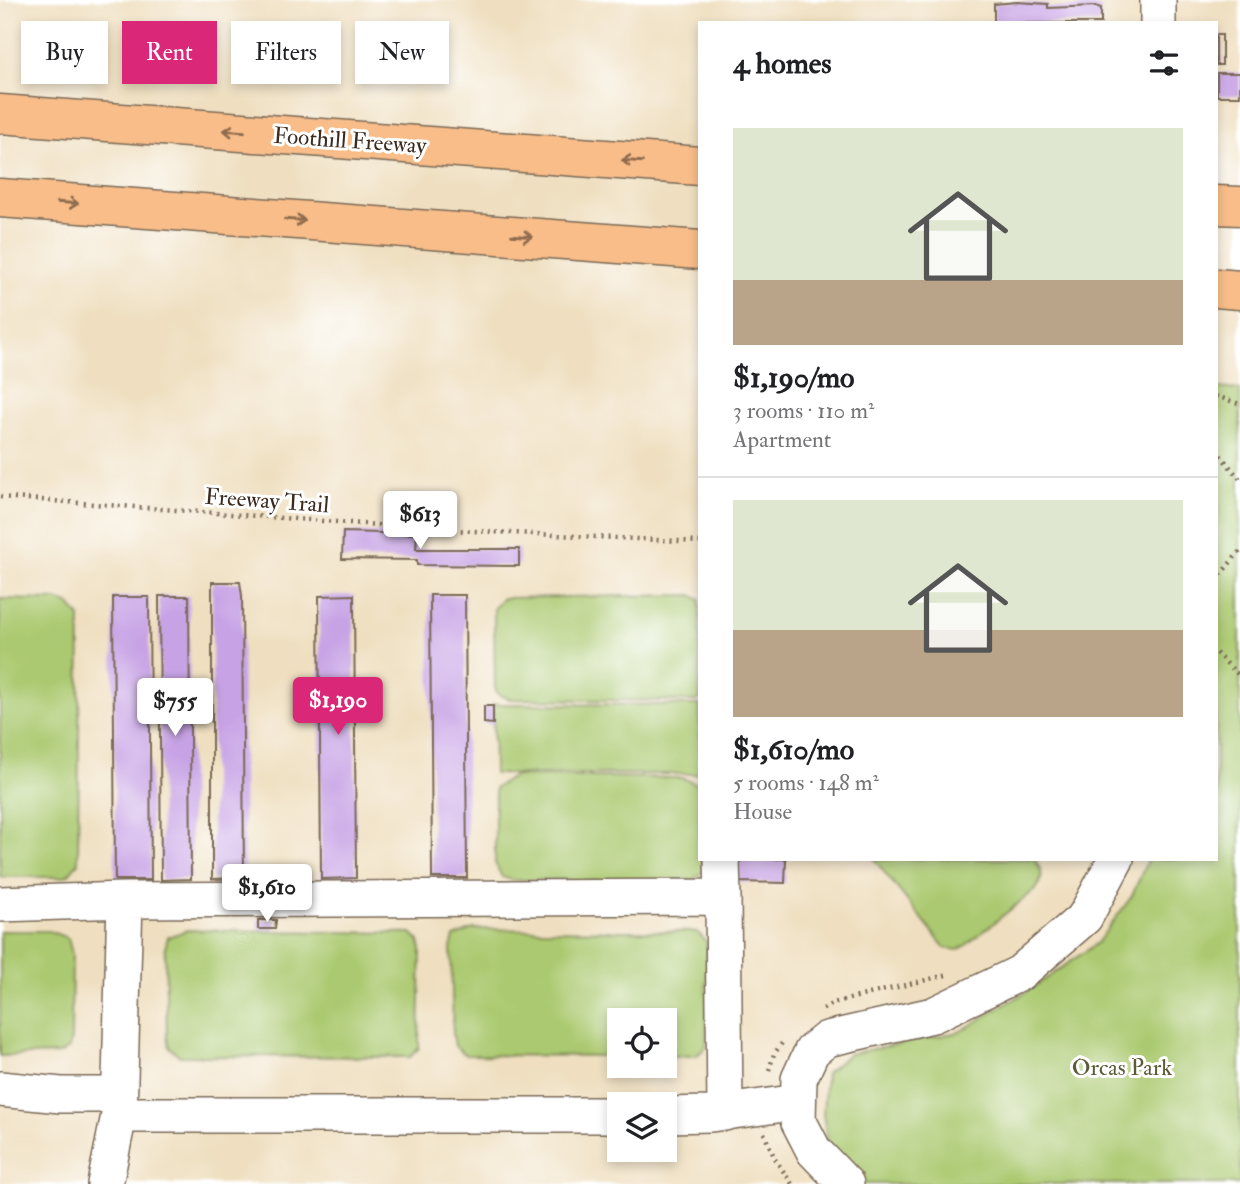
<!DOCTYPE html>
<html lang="en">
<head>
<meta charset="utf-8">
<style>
	:root { --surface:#fff; --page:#f2f2f2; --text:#202124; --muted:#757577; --line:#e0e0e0; --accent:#db2777 }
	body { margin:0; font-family:"IM FELL Double Pica",serif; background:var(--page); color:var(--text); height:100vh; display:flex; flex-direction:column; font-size:26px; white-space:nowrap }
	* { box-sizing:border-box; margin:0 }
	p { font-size:23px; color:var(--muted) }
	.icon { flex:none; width:38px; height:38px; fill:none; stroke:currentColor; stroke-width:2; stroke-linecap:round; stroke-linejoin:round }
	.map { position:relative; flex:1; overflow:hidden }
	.sheet { position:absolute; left:698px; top:21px; width:520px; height:840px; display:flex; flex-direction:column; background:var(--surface); border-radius:0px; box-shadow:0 4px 10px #0003 }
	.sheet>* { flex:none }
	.banner { position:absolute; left:21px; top:21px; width:572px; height:63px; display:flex; gap:14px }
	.controls { position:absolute; left:607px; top:1008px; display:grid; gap:14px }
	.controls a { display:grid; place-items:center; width:70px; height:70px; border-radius:0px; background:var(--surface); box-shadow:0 4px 10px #0003; font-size:35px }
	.price { position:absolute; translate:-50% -60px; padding:0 16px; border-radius:7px; background:#fff; color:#222; font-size:23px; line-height:46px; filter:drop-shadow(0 2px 4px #0008) }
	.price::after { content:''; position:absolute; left:50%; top:42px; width:21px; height:16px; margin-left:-10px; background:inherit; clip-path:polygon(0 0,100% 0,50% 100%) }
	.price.selected { background:var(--accent); color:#fff }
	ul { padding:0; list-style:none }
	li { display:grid; align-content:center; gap:14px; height:371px; padding:0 35px }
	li+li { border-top:2px solid var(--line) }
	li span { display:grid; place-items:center; height:217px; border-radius:0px; color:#555 }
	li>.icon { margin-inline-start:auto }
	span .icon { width:126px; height:126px; fill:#fffc; stroke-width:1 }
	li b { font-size:30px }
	h2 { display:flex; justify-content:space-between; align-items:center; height:84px; padding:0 35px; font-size:30px }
	.chip { padding:0 24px; border-radius:0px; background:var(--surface); box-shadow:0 4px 10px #0003; font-size:24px; line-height:63px }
	.chip.selected { background:var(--accent); color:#fff }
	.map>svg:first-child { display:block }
	.green { fill:#abc970; stroke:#737a47; stroke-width:2 }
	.building { fill:#c7a3e5 }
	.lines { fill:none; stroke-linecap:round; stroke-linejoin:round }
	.minor-casing { stroke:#7a6957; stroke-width:38 }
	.highway-casing { stroke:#7a6957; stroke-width:41 }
	.path { stroke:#7a6957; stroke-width:4.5; stroke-dasharray:2 5; stroke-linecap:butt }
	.minor { stroke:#fff; stroke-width:35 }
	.highway { stroke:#f8bd89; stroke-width:38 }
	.oneway { stroke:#906c4e }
	.labels { text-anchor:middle; stroke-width:6; stroke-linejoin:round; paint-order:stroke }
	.street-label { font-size:23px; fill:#3b2a1e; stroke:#fff }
	.park-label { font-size:23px; fill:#5d5a37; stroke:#fff }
</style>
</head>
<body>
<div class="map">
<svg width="1240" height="1184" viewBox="0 0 1240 1184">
	<rect width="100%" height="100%" fill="#fff"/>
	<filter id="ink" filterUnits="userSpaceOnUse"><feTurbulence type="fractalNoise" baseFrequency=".0143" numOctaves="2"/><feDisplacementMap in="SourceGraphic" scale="14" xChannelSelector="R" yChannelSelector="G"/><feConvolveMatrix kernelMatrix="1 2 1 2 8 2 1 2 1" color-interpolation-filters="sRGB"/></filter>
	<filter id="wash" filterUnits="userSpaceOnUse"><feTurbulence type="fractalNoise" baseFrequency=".00686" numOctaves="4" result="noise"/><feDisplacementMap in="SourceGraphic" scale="28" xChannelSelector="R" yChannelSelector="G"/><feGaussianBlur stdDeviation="1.57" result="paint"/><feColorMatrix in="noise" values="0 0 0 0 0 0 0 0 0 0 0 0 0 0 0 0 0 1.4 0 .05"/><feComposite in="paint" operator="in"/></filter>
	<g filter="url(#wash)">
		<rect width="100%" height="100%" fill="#efdfc0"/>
		<path class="green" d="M1216,388L1240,390V1184H817L801,1158L828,1142L823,1115L826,1073L849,1054L959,1032L1031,989L1097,943L1132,896L1148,859H1216Z
			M692,595L700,600V699L697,701L509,699L498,694L495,688L494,608L503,598Z
			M0,599L56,600L69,604L80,617L78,863L68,875L60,877H0Z
			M493,704L700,705V774H494Z
			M514,776L682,778L700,785V859H707L706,869L693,880H511L502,877L495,863V788Z
			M874,859H1034C1043,870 1044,878 1036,889L965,946L958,950L945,948Z
			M473,929L697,932L706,941L707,948L706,1047L696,1056H665V1020H620L619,1056L466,1055L455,1046L453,1035L451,948L454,937Z
			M187,930L411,933L419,941L421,949L419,1048L410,1057L180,1056L169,1047L167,1036L165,948L168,937Z
			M0,931H49L68,938L72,954L71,1038L69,1048L60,1054L0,1056Z"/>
		<g id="blocks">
			<path class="building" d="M1017,2L1048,4V8L1095,6L1101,8V23H994V4Z
				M1216,35H1222V65H1216Z
				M1217,73H1240V96H1217Z
				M343,532L417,534L416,549H519V566L417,565V560L342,559Z
				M212,582H240L242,596L244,878L212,879Z
				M354,595L356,878L321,879L319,596Z
				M430,595H465L467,878H432Z
				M159,596H189L191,879L161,880Z
				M113,597H149L151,880H115Z
				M484,706H493V724L484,723Z
				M739,859H786L785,883L738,882Z
				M258,920H276L275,929H258Z"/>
		</g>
	</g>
	<g filter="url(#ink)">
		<use href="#blocks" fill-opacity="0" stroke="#7a6957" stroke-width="2"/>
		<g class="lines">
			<defs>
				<path id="minor" d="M1158,23V0
					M722,859L723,897
					M0,904L125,900
					M0,1089L61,1095H119
					M620,1115H119L125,900L723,897L725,1113
					M665,1115L711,1114L798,1102
					M105,1184L119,1115
					M846,1184L814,1151L798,1120L799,1079L812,1051L827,1039L933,1015L1020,973L1085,917L1116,859"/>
				<path id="highway" d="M0,114L700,166
					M0,198L700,250
					M1216,205L1240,206
					M1216,288L1240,290"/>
			</defs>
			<use href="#minor" class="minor-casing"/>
			<use href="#highway" class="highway-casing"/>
			<path class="path" d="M1216,396L1240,404
				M1216,450L1240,479
				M0,497L431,529L700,542
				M1216,580L1240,551
				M1216,653L1240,676
				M823,1009L833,1003L946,975
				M769,1070L774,1054L782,1043
				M764,1133L775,1159L792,1184"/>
			<use href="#minor" class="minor"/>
			<use href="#highway" class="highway"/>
		</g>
		<defs><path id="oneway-shaft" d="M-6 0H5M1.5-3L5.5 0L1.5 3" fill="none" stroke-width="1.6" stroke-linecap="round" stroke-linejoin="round" transform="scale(1.75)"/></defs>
		<g class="oneway">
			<use href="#oneway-shaft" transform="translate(234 131) rotate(-176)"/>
			<use href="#oneway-shaft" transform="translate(632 161) rotate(-176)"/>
			<use href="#oneway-shaft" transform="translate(68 203) rotate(4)"/>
			<use href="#oneway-shaft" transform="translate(295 220) rotate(4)"/>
			<use href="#oneway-shaft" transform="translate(522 236) rotate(4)"/>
		</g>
	</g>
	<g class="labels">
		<g class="street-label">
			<text transform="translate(350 140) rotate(4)" y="8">Foothill Freeway</text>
			<text transform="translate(267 500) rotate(4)" y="8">Freeway Trail</text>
		</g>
		<g class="park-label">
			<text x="1122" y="1075">Orcas Park</text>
		</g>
	</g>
</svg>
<div class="controls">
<a><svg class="icon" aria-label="locate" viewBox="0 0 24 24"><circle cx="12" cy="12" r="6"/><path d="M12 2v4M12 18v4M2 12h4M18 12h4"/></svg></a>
<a><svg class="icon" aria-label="layers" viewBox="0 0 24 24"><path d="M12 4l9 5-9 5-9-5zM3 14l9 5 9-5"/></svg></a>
</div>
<b class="price" style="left:420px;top:551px">$613</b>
<b class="price selected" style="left:338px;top:737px">$1,190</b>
<b class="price" style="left:175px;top:738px">$755</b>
<b class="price" style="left:267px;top:924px">$1,610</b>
<div class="banner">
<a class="chip">Buy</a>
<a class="chip selected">Rent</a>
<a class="chip">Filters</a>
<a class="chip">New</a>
</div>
<section class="sheet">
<h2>4 homes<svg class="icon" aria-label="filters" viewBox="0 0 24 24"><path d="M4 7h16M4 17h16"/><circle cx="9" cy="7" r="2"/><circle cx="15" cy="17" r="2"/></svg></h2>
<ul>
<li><span style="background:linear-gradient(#dfe7d0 70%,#b9a48a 0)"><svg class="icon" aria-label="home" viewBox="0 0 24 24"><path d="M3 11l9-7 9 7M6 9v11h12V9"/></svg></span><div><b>$1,190/mo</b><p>3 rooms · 110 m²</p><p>Apartment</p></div></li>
<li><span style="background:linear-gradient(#dfe7d0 60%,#b9a48a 0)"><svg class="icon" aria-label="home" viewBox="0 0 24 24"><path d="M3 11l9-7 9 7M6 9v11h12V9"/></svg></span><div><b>$1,610/mo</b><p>5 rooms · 148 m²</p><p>House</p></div></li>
</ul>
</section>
</div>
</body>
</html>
